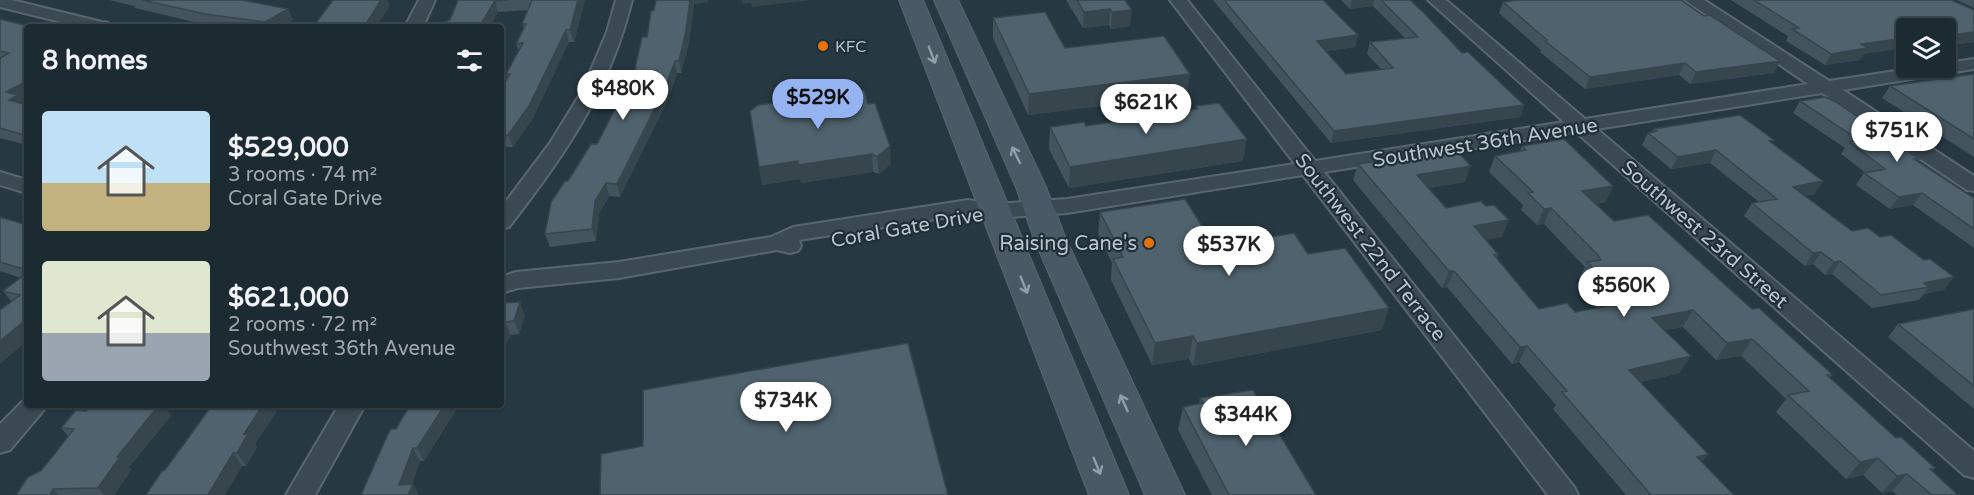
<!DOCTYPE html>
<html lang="en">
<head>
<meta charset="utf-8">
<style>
	:root { --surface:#1c2a32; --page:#29363e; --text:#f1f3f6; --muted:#a0a7ac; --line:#3a464d; --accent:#95b2f1 }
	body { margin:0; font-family:"Varela Round",sans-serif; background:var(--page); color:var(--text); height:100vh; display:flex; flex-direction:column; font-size:22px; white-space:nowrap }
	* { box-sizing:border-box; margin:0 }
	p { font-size:20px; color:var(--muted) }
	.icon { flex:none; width:33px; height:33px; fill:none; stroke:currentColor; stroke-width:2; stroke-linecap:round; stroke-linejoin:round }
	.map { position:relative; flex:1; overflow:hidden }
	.details { position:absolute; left:24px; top:24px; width:480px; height:384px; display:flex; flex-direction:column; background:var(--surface); border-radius:6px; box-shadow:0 2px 4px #0004,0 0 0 2px var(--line) }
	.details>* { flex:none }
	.tools { position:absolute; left:1896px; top:18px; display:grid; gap:12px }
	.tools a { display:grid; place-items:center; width:60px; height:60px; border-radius:6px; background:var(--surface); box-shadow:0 2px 4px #0004,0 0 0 2px var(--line); font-size:30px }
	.price { position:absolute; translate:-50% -51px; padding:0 14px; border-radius:21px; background:#fff; color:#222; font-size:20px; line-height:39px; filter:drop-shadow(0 2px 3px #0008) }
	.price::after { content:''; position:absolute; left:50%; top:36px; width:18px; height:14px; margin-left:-9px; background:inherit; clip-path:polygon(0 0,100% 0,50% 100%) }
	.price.active { background:var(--accent); color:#111 }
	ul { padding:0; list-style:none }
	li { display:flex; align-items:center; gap:18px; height:150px; padding:0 18px }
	li span { display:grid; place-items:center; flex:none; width:168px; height:120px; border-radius:6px; color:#555 }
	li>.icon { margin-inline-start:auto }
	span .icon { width:72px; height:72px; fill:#fffc; stroke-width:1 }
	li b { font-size:26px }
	h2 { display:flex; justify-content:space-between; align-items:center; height:72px; padding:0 18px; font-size:26px }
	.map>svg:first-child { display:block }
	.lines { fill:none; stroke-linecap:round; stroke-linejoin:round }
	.street-casing { stroke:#59666f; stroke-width:4 }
	.secondary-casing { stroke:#59666f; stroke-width:2 }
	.street { fill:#3b4952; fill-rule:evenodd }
	.secondary { fill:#495965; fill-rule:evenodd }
	.wall { fill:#44545e }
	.shaded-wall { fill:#37454c }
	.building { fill:#4f626d; stroke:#37454c; stroke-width:1.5 }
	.oneway { stroke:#919ea8 }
	.food-dot { fill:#e8710a; stroke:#1f2e37; stroke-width:2 }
	.labels { text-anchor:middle; stroke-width:4.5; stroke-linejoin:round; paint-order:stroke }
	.far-poi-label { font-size:16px; fill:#b8c3cc; stroke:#1f2e37; text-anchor:start }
	.street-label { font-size:20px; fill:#b8c3cc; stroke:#1f2e37 }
	.poi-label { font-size:20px; fill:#b8c3cc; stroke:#1f2e37; text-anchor:end }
</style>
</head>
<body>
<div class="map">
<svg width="1974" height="495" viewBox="0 0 1974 495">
	<rect width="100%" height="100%" fill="#263842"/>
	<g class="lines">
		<defs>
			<path id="street" d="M0,0H12L102,22L108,23L111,27H81L0,7Z
				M419,0H435L423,27H405Z
				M616,0H632C610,90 565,155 509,227L501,229V208L550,143L582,91L607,32Z
				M1170,0H1187L1315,161L1564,122L1428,0H1446L1585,119L1808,84L1685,0H1704L1829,81L1916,68H1946V63L1974,59V69L1843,90L1974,176V191L1967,190L1822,93L1597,129L1974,451V478L1964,475L1576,132L1324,172L1574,487L1578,495H1548L1303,175L1067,213L995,218L968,214L799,240L801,246L798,251L790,253L777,250L619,278L518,288L501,293V277L516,272L619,262L771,237L793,227L968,200L995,204L1067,199L1295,164Z
				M0,172L27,180V193L0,185Z
				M27,397V405H48L10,450L0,453V424Z
				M339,405H365L315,495H286Z"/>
			<path id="secondary" d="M899,0H923L1129,495H1089Z
				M934,0H958L1046,187L1066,239L1185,495H1145L1034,239L1016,187Z"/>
		</defs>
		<use href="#street" class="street-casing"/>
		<use href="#secondary" class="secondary-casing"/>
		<use href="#street" class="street"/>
		<use href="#secondary" class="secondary"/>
	</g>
	<path class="wall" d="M109,0H245L288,9L293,20L282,27H220L211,26L135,8L134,6Z
		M458,0H585L574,42H569L533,118L513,147H506L501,154V89L508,78L506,74L519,51L516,44L524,29L522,24L528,10L498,12L450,20Z
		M656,0H708V2L694,4L689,43L681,73H677L668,100L620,197L609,196L599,214L596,241L550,247L545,234L568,181L597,144L635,71V68L647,37Z
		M1066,0H1125L1130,26L1111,29L1109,25L1083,28Z
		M1213,0H1323L1358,35L1355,47L1326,51L1346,74L1381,69L1367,54L1370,42L1405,38L1373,6L1350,9L1341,0H1410L1462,53L1524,105L1520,117L1331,143Z
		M1731,0H1951L1974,10V42L1946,46V28H1906L1864,54L1860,60L1825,65L1786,41L1788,36Z
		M1957,0H1974V8Z
		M1503,2L1774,73L1690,84L1679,75L1585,89L1540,52L1541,50L1499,13Z
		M993,18L1065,48L1187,95L1028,115L993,38Z
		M0,19L27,27V97L21,100L24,104L27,105V145L0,138Z
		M1974,74V157L1882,98L1890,86Z
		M1800,101L1917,161L1974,198V248L1913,205L1890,209L1856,185L1864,173H1866L1841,154L1845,148L1793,113Z
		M868,104L891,164L879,174L873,172L801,183L800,179L762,185Z
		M1196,106L1243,161L1069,188L1049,149L1050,127L1086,126L1196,109Z
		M1654,129L1772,143L1815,194L1805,196L1852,231L1944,290L1924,294L1919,300L1872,308L1832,274L1825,275L1813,264L1805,266L1744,216L1752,203L1759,202L1710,163L1671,169L1642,145L1648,133L1652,132Z
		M1522,146L1606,202L1596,204L1614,221L1752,309L1832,374L1830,378L1896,438L1935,468L1932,471L1958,495H1897L1892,491L1882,493L1863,475L1846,479L1776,412L1786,399L1741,356L1716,360L1683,327L1665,330L1680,373L1641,382L1703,463L1734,495H1626L1553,409L1556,405L1519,362L1512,364L1447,287L1442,288L1353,180L1358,164L1465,182L1429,188L1446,208L1502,237L1485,239L1498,254L1497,258L1539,309L1575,312L1597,308L1579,289L1582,282L1579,279L1585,267L1544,224L1537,225L1521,210L1523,205L1489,172L1495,156L1519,152Z
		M1100,212L1212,242L1271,237L1308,254L1382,330L1193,366L1189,359L1152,365L1111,280L1112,263L1098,234Z
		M0,217L23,224L27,222V341L11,301L3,291L21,278L0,271Z
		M501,303L525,315L519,334L511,335L501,353Z
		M1974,309V409L1888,337L1898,324Z
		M1200,398L1316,495H1212L1178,430L1183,407L1199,404Z
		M92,405H164L171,416L129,467L131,470L114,495H16L41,471L68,436L61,428L86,411Z
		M212,405H294L291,408L280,406L255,444L257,447L246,466H242L225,495H146Z
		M410,405H459L424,461H420L408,495L396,429Z"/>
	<path class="shaded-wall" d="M381,0H387L390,6L376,27H364Z
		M578,0H585L574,42L570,30Z
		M690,0H708V2L694,4L689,43L681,73L679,61Z
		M742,0H812L752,7L751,3L743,4Z
		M1352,0H1374L1373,6L1350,9Z
		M495,1L498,12L490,27H479Z
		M288,9L293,20L282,27H268L265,22Z
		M1110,9L1109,25L1083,28L1084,12Z
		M1132,10L1130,26L1111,29L1112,12Z
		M566,30L569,42L533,118L513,147L508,135Z
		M1974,32V42L1946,46V36Z
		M1358,35L1355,47L1315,52L1317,41Z
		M1906,38V48L1864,54L1860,60L1825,65L1831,54L1861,44Z
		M675,61L677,73L668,100L620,197L617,184Z
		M1780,61L1774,73L1690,84L1696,72Z
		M1685,63L1679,75L1585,89L1590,77Z
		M1190,74L1187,95L1028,115L1029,94Z
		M27,81V97L21,100L26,107L9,100L6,92Z
		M1524,105L1520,117L1331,143L1334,131Z
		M502,135L506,147L501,154V136Z
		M1247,139L1243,161L1069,188L1070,167Z
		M890,146L891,164L879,174L877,157Z
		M1716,150L1710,163L1671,169L1678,157Z
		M872,154L873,172L801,183L800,179L762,185L759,167L798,161Z
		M1471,166L1465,182L1412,191L1417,175Z
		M1823,181L1815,194L1785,199L1793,187Z
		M606,183L609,196L599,214L596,241L592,229L595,201Z
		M1613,186L1606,202L1575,207L1582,191Z
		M1922,193L1913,205L1890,209L1899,197Z
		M1551,208L1544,224L1537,225L1544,209Z
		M1509,220L1502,237L1468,243L1474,226Z
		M1821,252L1813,264L1805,266L1813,253Z
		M1840,261L1832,274L1825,275L1834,262Z
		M1449,271H1454L1447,287L1442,288Z
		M1954,277L1944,290L1924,294L1929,287L1924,283Z
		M520,302L525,315L519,334L514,321Z
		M1389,308L1382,330L1193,366L1197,343Z
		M1693,310L1683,327L1643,335L1652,318Z
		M27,319V341L0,364V341Z
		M505,322L511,335L501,353V330Z
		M1193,336L1189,359L1152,365L1155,343Z
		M1752,339L1741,356L1716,360L1727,343Z
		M1527,346L1519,362L1512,364L1520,347Z
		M1691,356L1680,373L1620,387L1629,370Z
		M147,405H164L171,416L129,467L131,470L114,495H104L98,488Z
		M263,405H279L280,406L255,444L257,447L246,466L237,453L244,434Z
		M445,405H459L424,461L417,448Z
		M413,448L420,461L407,495L399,485Z
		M233,453L242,466L225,495H208Z
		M1708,454L1697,471V457Z
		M1878,458L1863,475L1846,479L1860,462Z
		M1907,474L1892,491L1882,493L1897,476Z
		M413,484L419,495H408Z
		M53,489L59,495H50Z"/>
	<path class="building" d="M142,0H242L288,9L265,22L205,14Z
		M333,0H381L364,27H313Z
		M458,0H508L495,1L479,27H441L444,22L450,20Z
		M532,0H578L570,30H566L529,106L508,135H502L501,136V89L510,74H506L523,43L516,44L526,24H522Z
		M656,0H690L686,31L679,61H675L665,88L617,184L606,183L595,201L592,229L545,234L551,202L565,181H568L591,144H597L636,68H635L642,37H647L651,11L654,10Z
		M1077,0H1125L1132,10L1112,12L1110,9L1084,12Z
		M1224,0H1323L1358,35L1317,41L1346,74L1393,68L1370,42L1418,37L1381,0H1410L1423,12L1462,53L1468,52L1524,105L1334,131Z
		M1518,0H1681L1704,16L1710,15L1780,61L1696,72L1685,63L1590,77L1545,41L1547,40L1503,2Z
		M1754,0H1951L1974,10V32L1946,36V28H1906V38L1861,44L1867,48L1831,54L1792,29L1799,28Z
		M1045,12L1065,48L1164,36L1190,74L1029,94L993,18Z
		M0,19L31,27H27V81L6,92L18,95L9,100L27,105V136L0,128V58L9,53L0,51Z
		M1974,74V139L1890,86Z
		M864,90L868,104L875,103L890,146L877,157L872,154L798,165V161L759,167L750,111L758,105Z
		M1825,97L1836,102L1919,159H1914L1974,198V229L1922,193L1899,197L1864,173L1885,169L1849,142L1859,140L1800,101Z
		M1219,103L1247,139L1070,167L1050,127L1084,122L1086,126L1198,109L1196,106Z
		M1740,115L1774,140L1769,141L1823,181L1793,187L1852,231L1868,228L1880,237L1891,235L1924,260L1930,259L1954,277L1924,283L1929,287L1881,295L1840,261L1834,262L1821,252L1813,253L1752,203L1777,199L1716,150L1678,157L1648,133L1657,131L1654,129Z
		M1564,139L1613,186L1582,191L1614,221L1648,215L1752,309L1759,308L1832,374L1827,375L1896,438L1901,437L1935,468L1930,469L1958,495H1932L1907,474L1897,476L1878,458L1860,462L1788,395L1809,391L1752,339L1727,343L1693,310L1652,318L1691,356L1629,370L1708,454L1697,457L1734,495H1651L1562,392L1567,391L1527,346L1520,347L1454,271H1449L1358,164L1455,149L1471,166L1417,175L1446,208L1481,201L1486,206L1494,205L1509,220L1474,226L1498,254L1494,255L1539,309L1567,303L1575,312L1618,304L1587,272L1596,271L1587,262L1601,260L1597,254L1551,208L1544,209L1528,193L1533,192L1495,156L1526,150L1522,146Z
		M1185,199L1212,242L1269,233L1271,237L1294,233L1308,254L1345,248L1389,308L1197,343L1193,336L1155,343L1113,259L1123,257L1100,212Z
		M0,217L23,224L27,222V270L0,262Z
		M27,273V319L0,341V310L20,295L3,291Z
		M520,302L514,321L505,322L501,330V303Z
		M1974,309V386L1898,324Z
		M908,343L948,495H600L601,454L643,446V390Z
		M1253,390L1316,495H1229L1183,407L1203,403L1200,398Z
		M92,405H159L117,457H120L98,488L53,489L50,495H16L28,477L41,471L74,429L61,428L76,410L86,411Z
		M212,405H263L244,434H248L237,453H233L208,495H146L162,471L165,470Z
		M410,405H445L417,448H413L399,485L413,484L408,495H361L387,436L391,429H396Z"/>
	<defs><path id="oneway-shaft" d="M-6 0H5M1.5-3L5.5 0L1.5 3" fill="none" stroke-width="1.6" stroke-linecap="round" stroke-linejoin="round" transform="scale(1.5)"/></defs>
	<g class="oneway">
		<use href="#oneway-shaft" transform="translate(932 55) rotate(69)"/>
		<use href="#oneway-shaft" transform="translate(1016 155) rotate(-116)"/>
		<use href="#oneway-shaft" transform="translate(1024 285) rotate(68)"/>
		<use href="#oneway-shaft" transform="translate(1124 403) rotate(-114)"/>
		<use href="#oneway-shaft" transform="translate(1097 466) rotate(68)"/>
	</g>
	<g class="food-dot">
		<circle cx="823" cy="46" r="6"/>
		<circle cx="1149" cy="243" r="6"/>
	</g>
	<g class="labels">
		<g class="far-poi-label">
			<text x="835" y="52">KFC</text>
		</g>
		<g class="street-label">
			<text transform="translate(1485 142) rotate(-9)" y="7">Southwest 36th Avenue</text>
			<text transform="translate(907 227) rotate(-10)" y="7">Coral Gate Drive</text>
			<text transform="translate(1705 234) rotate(41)" y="7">Southwest 23rd Street</text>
			<text transform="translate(1371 247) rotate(52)" y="7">Southwest 22nd Terrace</text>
		</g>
		<g class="poi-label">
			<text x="1137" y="250">Raising Cane's</text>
		</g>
	</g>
</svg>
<div class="tools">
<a><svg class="icon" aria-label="layers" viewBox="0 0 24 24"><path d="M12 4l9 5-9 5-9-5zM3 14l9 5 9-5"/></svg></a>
</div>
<b class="price" style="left:623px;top:121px">$480K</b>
<b class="price active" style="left:818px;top:130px">$529K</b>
<b class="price" style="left:1146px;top:135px">$621K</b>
<b class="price" style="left:1897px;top:163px">$751K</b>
<b class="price" style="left:1229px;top:277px">$537K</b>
<b class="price" style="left:1624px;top:318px">$560K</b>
<b class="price" style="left:786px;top:433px">$734K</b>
<b class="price" style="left:1246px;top:447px">$344K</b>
<section class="details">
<h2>8 homes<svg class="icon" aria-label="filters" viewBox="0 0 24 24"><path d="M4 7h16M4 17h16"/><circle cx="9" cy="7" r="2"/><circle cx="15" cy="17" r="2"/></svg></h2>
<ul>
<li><span style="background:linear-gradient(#bfe0f5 60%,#c2b280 0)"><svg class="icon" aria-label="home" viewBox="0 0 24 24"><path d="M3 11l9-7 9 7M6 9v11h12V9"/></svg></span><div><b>$529,000</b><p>3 rooms · 74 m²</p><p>Coral Gate Drive</p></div></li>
<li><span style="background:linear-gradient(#dfe7d0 60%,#9aa5b1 0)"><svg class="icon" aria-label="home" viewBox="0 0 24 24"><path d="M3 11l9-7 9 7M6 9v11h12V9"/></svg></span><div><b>$621,000</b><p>2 rooms · 72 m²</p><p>Southwest 36th Avenue</p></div></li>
</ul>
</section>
</div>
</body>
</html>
